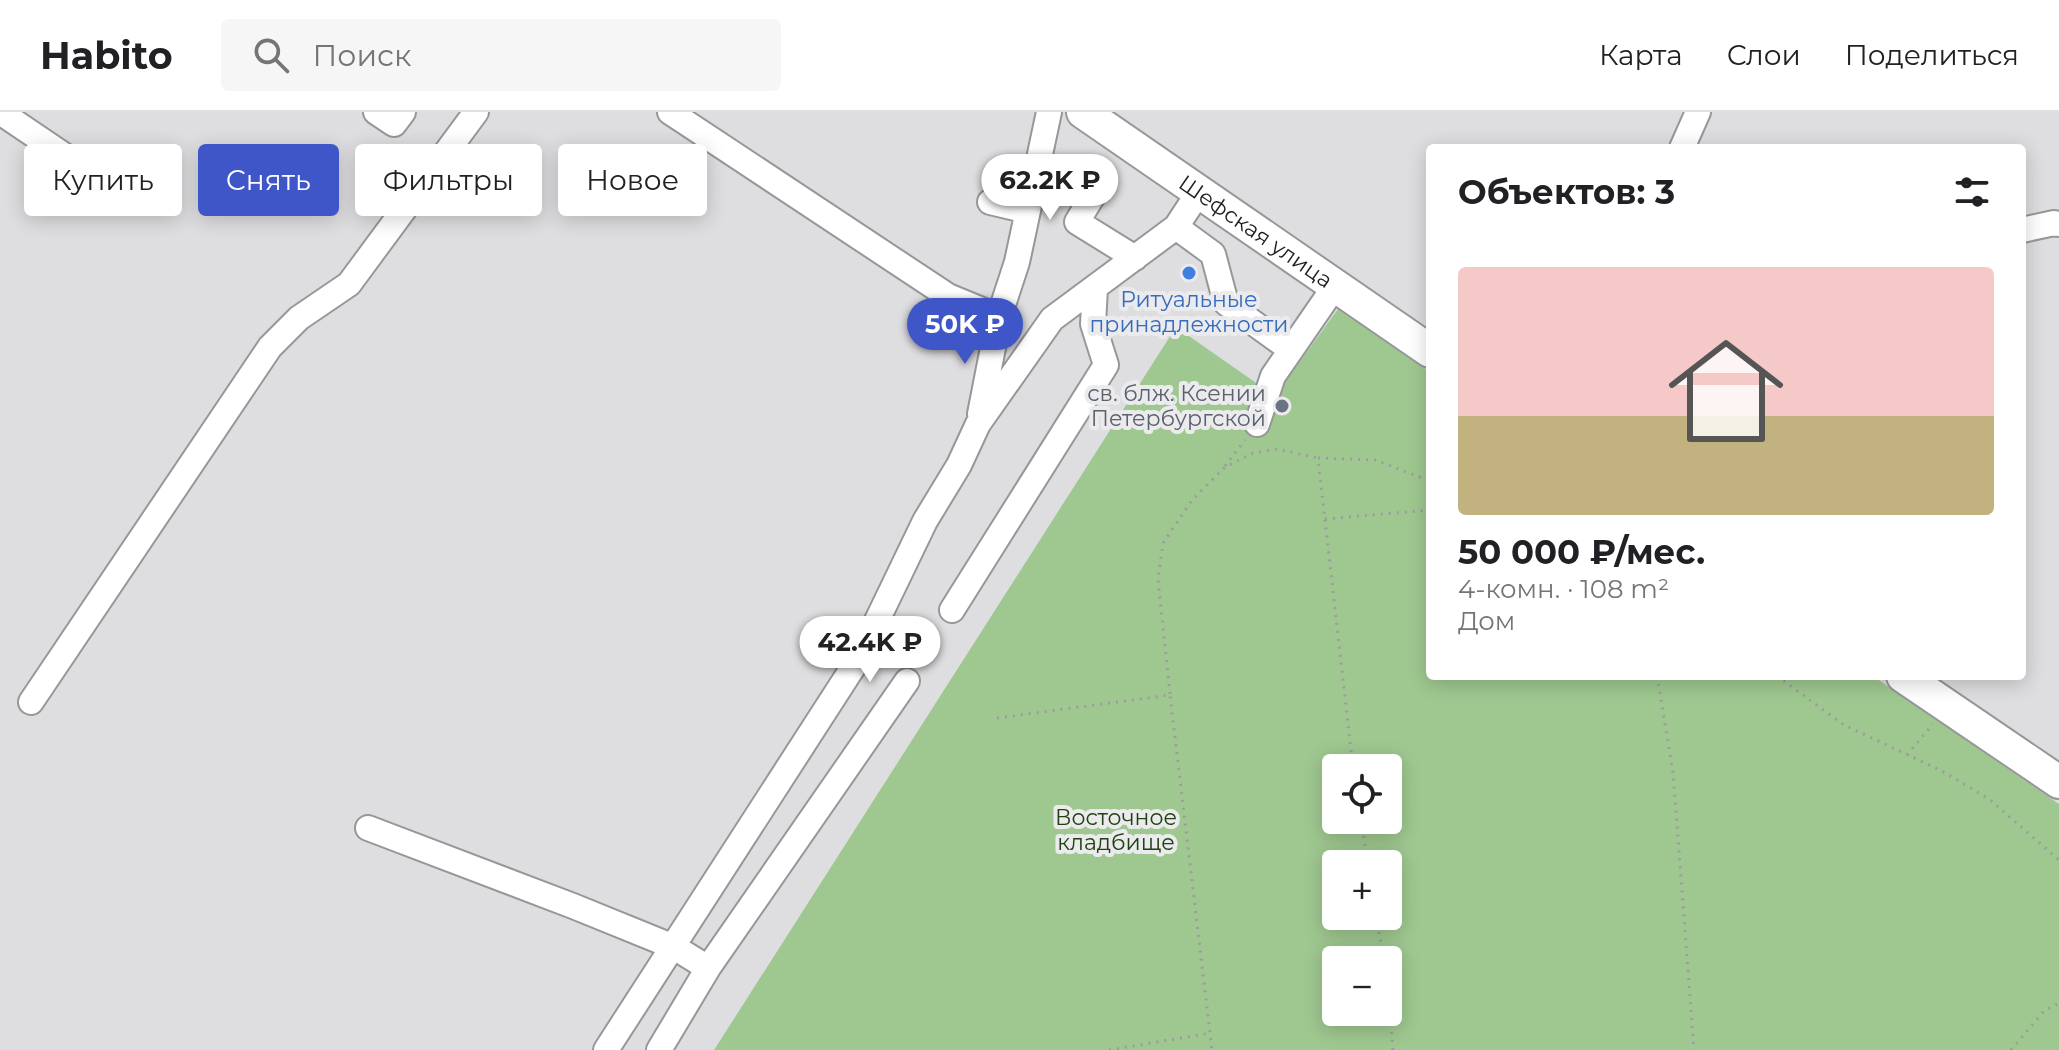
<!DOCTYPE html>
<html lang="ru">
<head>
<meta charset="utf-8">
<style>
	:root { --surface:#fff; --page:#f6f6f6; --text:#202124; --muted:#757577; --line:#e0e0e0; --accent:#3f56c9 }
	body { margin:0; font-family:Montserrat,sans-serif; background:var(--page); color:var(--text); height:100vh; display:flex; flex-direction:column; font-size:30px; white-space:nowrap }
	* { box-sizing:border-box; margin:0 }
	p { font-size:26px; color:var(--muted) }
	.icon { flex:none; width:44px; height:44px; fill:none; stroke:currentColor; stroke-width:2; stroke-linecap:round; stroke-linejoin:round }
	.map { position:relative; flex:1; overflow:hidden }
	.sheet { position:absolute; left:1426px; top:32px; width:600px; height:536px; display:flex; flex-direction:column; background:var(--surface); border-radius:8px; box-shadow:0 4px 20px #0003 }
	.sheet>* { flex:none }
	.banner { position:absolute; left:24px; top:32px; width:760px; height:72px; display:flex; gap:16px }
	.buttons { position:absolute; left:1322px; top:642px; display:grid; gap:16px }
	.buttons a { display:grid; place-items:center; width:80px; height:80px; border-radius:8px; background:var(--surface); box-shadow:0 4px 20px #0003; font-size:40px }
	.price { position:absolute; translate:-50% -68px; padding:0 18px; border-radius:28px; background:#fff; color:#222; font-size:26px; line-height:52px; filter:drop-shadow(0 2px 4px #0008) }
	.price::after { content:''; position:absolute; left:50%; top:48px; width:24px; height:18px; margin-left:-12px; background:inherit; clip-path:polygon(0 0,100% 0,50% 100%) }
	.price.current { background:var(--accent); color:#fff }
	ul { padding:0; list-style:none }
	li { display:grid; align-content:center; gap:16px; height:424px; padding:0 32px }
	li span { display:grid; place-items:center; height:248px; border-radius:8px; color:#555 }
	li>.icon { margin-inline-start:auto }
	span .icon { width:144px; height:144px; fill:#fffc; stroke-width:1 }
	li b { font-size:34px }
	h2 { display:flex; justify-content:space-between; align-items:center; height:96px; padding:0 32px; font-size:34px }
	.chip { padding:0 28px; border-radius:8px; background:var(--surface); box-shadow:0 4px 20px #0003; font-size:28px; line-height:72px }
	.chip.current { background:var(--accent); color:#fff }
	header { display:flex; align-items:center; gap:48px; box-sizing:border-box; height:112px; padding:0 40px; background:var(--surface); border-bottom:2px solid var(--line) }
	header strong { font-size:38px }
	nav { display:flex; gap:44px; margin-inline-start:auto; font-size:28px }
	.search { width:560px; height:72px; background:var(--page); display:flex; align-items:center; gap:20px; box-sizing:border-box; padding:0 28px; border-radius:8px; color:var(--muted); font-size:30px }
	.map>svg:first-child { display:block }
	.green { fill:#9fc890; fill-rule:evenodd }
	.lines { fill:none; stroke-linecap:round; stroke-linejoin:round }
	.minor-casing { stroke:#979799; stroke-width:28 }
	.major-casing { stroke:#979799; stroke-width:36 }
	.path { stroke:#9c9c9e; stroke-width:3; stroke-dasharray:2 6; stroke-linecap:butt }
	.minor { stroke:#fff; stroke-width:24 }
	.major { stroke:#fff; stroke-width:32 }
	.shop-dot { fill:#3f7fe0; stroke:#ebebed; stroke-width:3 }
	.worship-dot { fill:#6b7280; stroke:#ebebed; stroke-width:3 }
	.labels { text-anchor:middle; stroke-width:8; stroke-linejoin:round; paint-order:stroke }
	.street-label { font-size:22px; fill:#1f1f20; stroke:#ebebed }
	.shop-label { font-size:22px; fill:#366cbe; stroke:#ebebed }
	.worship-label { font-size:22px; fill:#5b616d; stroke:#ebebed; text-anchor:end }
	.park-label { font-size:22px; fill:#204212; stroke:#ebebed }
</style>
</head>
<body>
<header>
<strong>Habito</strong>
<div class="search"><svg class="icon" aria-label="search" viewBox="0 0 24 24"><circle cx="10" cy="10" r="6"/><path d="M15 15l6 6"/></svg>Поиск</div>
<nav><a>Карта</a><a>Слои</a><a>Поделиться</a></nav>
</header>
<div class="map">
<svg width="2059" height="938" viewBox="0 0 2059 938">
	<rect width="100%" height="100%" fill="#dedee0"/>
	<path class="green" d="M1338,197L1430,260V564H1873L2059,692V938H714L1176,215L1275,284ZM1336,656H1388V708H1336ZM1336,752H1388V804H1336ZM1336,848H1388V900H1336Z"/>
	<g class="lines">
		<defs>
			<path id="minor" d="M0,0L105,71
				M376,0L394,12L403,0
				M670,0L948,184L999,205
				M1682,36L1698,0
				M1095,80L1077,110L1135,146
				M990,90L1028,99
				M1176,115L1213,142L1226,191L1291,238L1273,264L1257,312
				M2022,118L2054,111L2059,112
				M1291,238L1335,174
				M980,302L999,205L1017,150L1049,0
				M952,498L1106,253L1093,212L1095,176
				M31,590L270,235L299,206L349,172L476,0
				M368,716L573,794L674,835L708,856
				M606,938L859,546L925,409L959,353L978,312L1052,207L1176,115L1199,80
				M659,938L708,856L907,569"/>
			<g id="major">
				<path id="s1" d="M1083,0L1430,239"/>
				<path d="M1903,564L2059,670"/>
			</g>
		</defs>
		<use href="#minor" class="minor-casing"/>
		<use href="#major" class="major-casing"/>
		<path class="path" d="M1225,354L1245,328
			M1325,407L1430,398
			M1657,564L1673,660L1694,938
			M1777,564L1844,613L1942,659L1989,687L2059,748
			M1170,582L1158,467L1163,431L1192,388L1225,355L1253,341L1277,337L1318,346
			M997,606L1170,583L1212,938
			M1907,643L1933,612
			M1353,656L1318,346L1375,348L1430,369
			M1361,708L1368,752
			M1376,804L1384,848
			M1388,872L1393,938
			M1109,938L1211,921
			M2011,938L2044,899L2059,891"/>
		<use href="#minor" class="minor"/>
		<use href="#major" class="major"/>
	</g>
	<circle class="shop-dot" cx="1189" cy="161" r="8"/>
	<circle class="worship-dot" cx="1282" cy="294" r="8"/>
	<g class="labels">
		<g class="street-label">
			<text dy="8" stroke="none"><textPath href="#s1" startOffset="210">Шефская улица</textPath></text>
		</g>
		<g class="shop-label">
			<text x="1189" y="195">Ритуальные<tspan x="1189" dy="25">принадлежности</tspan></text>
		</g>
		<g class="worship-label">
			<text x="1266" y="289">св. блж. Ксении<tspan x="1266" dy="25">Петербургской</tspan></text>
		</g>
		<g class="park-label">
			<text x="1116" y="713">Восточное<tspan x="1116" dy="25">кладбище</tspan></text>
		</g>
	</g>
</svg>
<div class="buttons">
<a><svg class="icon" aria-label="locate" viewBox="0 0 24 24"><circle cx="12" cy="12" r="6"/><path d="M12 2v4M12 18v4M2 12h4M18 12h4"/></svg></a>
<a>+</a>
<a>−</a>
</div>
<b class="price" style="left:1050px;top:110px">62.2K ₽</b>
<b class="price current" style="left:965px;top:254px">50K ₽</b>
<b class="price" style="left:870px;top:572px">42.4K ₽</b>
<div class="banner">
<a class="chip">Купить</a>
<a class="chip current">Снять</a>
<a class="chip">Фильтры</a>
<a class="chip">Новое</a>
</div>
<section class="sheet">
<h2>Объектов: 3<svg class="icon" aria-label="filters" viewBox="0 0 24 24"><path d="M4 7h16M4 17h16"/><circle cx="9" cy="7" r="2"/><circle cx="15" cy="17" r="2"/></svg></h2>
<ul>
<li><span style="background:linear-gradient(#f6c9c9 60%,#c2b280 0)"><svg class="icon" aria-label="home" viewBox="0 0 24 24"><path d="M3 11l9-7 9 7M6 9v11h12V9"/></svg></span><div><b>50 000 ₽/мес.</b><p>4-комн. · 108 m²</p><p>Дом</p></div></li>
</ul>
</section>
</div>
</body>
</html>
